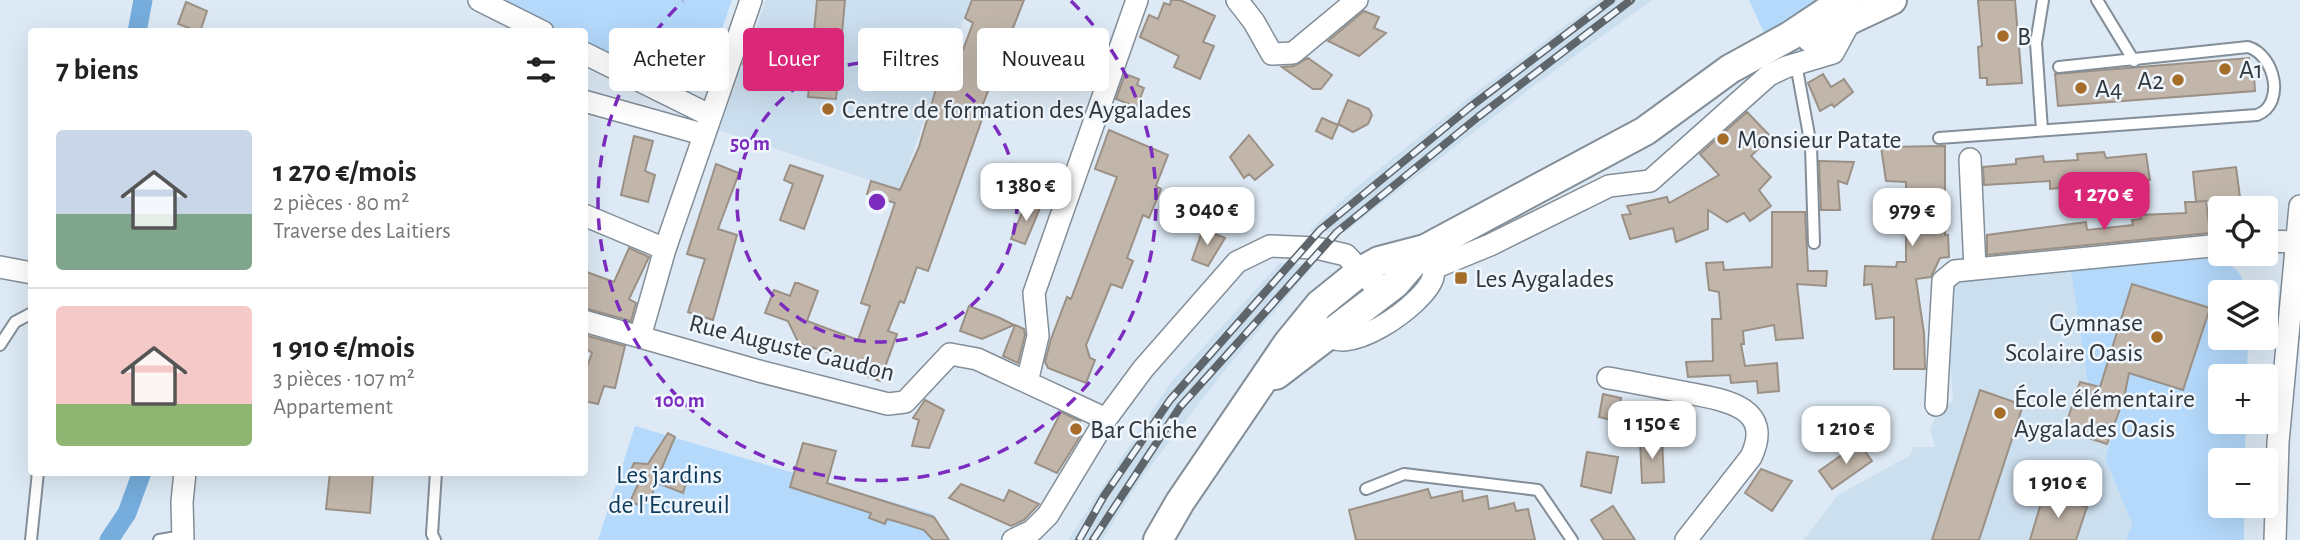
<!DOCTYPE html>
<html lang="fr">
<head>
<meta charset="utf-8">
<style>
	:root { --surface:#fff; --page:#f6f6f6; --text:#222; --muted:#767676; --line:#e0e0e0; --accent:#db2777 }
	body { margin:0; font-family:"Alegreya Sans",sans-serif; background:var(--page); color:var(--text); height:100vh; display:flex; flex-direction:column; font-size:26px; white-space:nowrap }
	* { box-sizing:border-box; margin:0 }
	p { font-size:23px; color:var(--muted) }
	.icon { flex:none; width:38px; height:38px; fill:none; stroke:currentColor; stroke-width:2; stroke-linecap:round; stroke-linejoin:round }
	.map { position:relative; flex:1; overflow:hidden }
	.details { position:absolute; left:28px; top:28px; width:560px; height:448px; display:flex; flex-direction:column; background:var(--surface); border-radius:7px; box-shadow:0 7px 28px #0002 }
	.details>* { flex:none }
	.top-card { position:absolute; left:609px; top:28px; width:665px; height:63px; display:flex; gap:14px }
	.fabs { position:absolute; left:2208px; top:196px; display:grid; gap:14px }
	.fabs a { display:grid; place-items:center; width:70px; height:70px; border-radius:7px; background:var(--surface); box-shadow:0 7px 28px #0002; font-size:35px }
	.price { position:absolute; translate:-50% -60px; padding:0 16px; border-radius:14px; background:#fff; color:#222; font-size:23px; line-height:46px; filter:drop-shadow(0 2px 4px #0008) }
	.price::after { content:''; position:absolute; left:50%; top:42px; width:21px; height:16px; margin-left:-10px; background:inherit; clip-path:polygon(0 0,100% 0,50% 100%) }
	.price.active { background:var(--accent); color:#fff }
	ul { padding:0; list-style:none }
	li { display:flex; align-items:center; gap:21px; height:175px; padding:0 28px }
	li+li { border-top:2px solid var(--line) }
	li span { display:grid; place-items:center; flex:none; width:196px; height:140px; border-radius:7px; color:#555 }
	li>.icon { margin-inline-start:auto }
	span .icon { width:84px; height:84px; fill:#fffc; stroke-width:1 }
	li b { font-size:30px }
	h2 { display:flex; justify-content:space-between; align-items:center; height:84px; padding:0 28px; font-size:30px }
	.pill { padding:0 24px; border-radius:7px; background:var(--surface); box-shadow:0 7px 28px #0002; font-size:24px; line-height:63px }
	.pill.active { background:var(--accent); color:#fff }
	.map>svg:first-child { display:block }
	.built { fill:#ccdfef }
	.green { fill:#b4d9fb }
	.lines { fill:none; stroke-linecap:round; stroke-linejoin:round }
	.canal { stroke:#76addc; stroke-width:19 }
	.building { fill:#c2b6ab; stroke:#9b9085; stroke-width:2 }
	.service-casing { stroke:#828e98; stroke-width:14 }
	.minor-casing { stroke:#828e98; stroke-width:24 }
	.secondary-casing { stroke:#828e98; stroke-width:32 }
	.service { stroke:#fff; stroke-width:10 }
	.minor { stroke:#fff; stroke-width:21 }
	.secondary { stroke:#fff; stroke-width:28 }
	.rail-casing { stroke:#5f666b; stroke-width:8 }
	.rail { stroke:#eff6fd; stroke-width:5; stroke-dasharray:16; stroke-linecap:butt }
	.ring { fill:none; stroke:#7b2cbf; stroke-width:3.5; stroke-dasharray:12 9 }
	.poi-dot { fill:#a56c2a; stroke:#eff6fd; stroke-width:2.5 }
	.labels { text-anchor:middle; stroke-width:5; stroke-linejoin:round; paint-order:stroke }
	.poi-label { font-size:26px; fill:#32373b; stroke:#eff6fd; text-anchor:start }
	.street-label { font-size:26px; fill:#32373b; stroke:#eff6fd }
	.park-label { font-size:26px; fill:#0f3959; stroke:#eff6fd }
	.centre { fill:#7b2cbf; stroke:#eff6fd; stroke-width:3.5 }
	.ring-label { font-size:21px; text-anchor:middle; font-weight:bold; fill:#7b2cbf; stroke:#eff6fd; stroke-width:5; stroke-linejoin:round; paint-order:stroke }
</style>
</head>
<body>
<div class="map">
<svg width="2300" height="540" viewBox="0 0 2300 540">
	<rect width="100%" height="100%" fill="#ddeaf5"/>
	<path class="built" d="M766,0H972L935,89L900,190L719,130Z
		M1599,0H1652L1532,87L1345,232L1309,231L1354,189L1466,100Z
		M1280,263L1314,265L1225,370L1143,476L1102,540H1068L1171,382Z
		M2071,271L2088,385L2124,397L2105,458L2132,524L2126,540H1803L1838,495L1909,456L1914,447H1935L1930,429L1941,405L1953,402L1946,302L1949,283Z"/>
	<path class="green" d="M499,0H732L704,82L698,89L685,94L585,47L584,32L554,31L498,4Z
		M1749,0H1821L1765,35Z
		M2213,258C2234,263 2241,272 2248,292H2221V338H2248L2247,376H2221V422H2246L2245,460H2221V506H2244V540H2126L2132,524L2105,458L2124,397L2088,385L2071,271Z
		M635,426L933,514L949,540H598Z"/>
	<g class="lines">
		<path class="canal" d="M137,32L143,0
			M109,540L127,513L142,472"/>
	</g>
	<path class="building" d="M817,0H845L836,99L808,97Z
		M972,0H1024L1007,43L1009,47L988,62L1010,70L1005,84L993,79L982,106L986,107L980,125L928,271L917,267L904,303L900,301L888,331L897,334L880,381L835,364L838,355L799,344L788,321L765,313L774,290L790,296L795,283H798L818,291L807,321L858,340L870,306L861,303L895,203L867,194L871,181L900,190L919,147L938,82L950,54L960,58L973,23L965,18Z
		M1171,0H1180L1215,16L1203,42L1214,46L1200,79L1174,67L1179,56L1140,37L1149,15L1158,19L1164,3L1170,5Z
		M1978,0H2015L2022,83L1987,85V78H1980L1978,47L1982,46Z
		M186,2L207,11L200,32L178,24Z
		M1364,11L1379,17L1374,28L1386,33L1359,56L1328,41Z
		M751,43L764,47L756,70L743,64Z
		M1065,58L1084,66L1079,79L1060,72Z
		M1308,58L1332,75L1321,89H1313L1282,67L1294,66Z
		M2249,58L2250,77H2254L2255,91L2058,106L2055,74Z
		M1125,74L1139,79L1137,85L1144,88L1137,107L1116,99Z
		M1823,74L1831,87L1844,79L1853,92L1834,107L1832,104L1820,111L1808,83Z
		M1348,100L1369,109L1372,115L1368,124L1353,132L1338,124Z
		M1747,112L1771,137L1751,156L1771,177L1759,190L1771,206L1750,221L1744,213L1727,222L1708,210V229L1676,242L1673,228L1630,239L1622,215L1631,214L1627,206L1667,197L1669,203L1719,175L1700,154Z
		M1322,118L1338,125L1332,139L1316,131Z
		M1109,130L1168,155L1156,186L1161,189L1149,218L1143,215L1127,258L1133,261L1122,288L1111,284L1086,345L1090,358L1095,360L1086,383L1048,368L1045,362L1051,339L1067,297L1071,299L1117,177L1095,169Z
		M1249,135L1273,165L1255,180L1249,174L1244,178L1230,157Z
		M634,136L653,141L645,171L655,175L648,202L621,195Z
		M1945,146V235H1948L1949,257L1940,258L1931,277L1916,279L1924,333L1925,369H1894V317L1876,319L1872,284L1864,285L1865,266L1896,267L1897,262H1906V182L1886,181L1881,147Z
		M2104,152L2106,158L2146,154L2150,180H2143L2144,188L2110,193L2109,185L2081,190V186L2050,189V181L1984,185L1983,167L2016,164V159L2043,156L2044,162L2078,160L2077,154Z
		M1819,161L1854,162L1847,184L1838,181L1840,210H1821Z
		M716,164L739,173L718,229L737,235L713,320L688,312L705,259L687,254Z
		M790,165L823,176L804,229L780,220L793,184L784,180Z
		M2236,167L2240,197L2196,202L2193,172Z
		M2206,201L2210,233L1987,255V235L2086,222L2087,230L2133,225L2132,220L2141,219L2140,215L2186,213L2185,202Z
		M1026,203L1040,208L1025,244L1011,239Z
		M1772,212H1805L1808,271H1827L1826,286L1797,284L1803,338L1776,340L1774,325L1743,331L1744,344H1741L1745,366L1777,363L1779,391L1758,393L1757,381L1731,383L1730,375L1688,377L1686,362L1713,361L1712,319H1721L1719,292L1709,290L1706,263L1723,262L1724,270L1772,267Z
		M1203,229L1225,238L1208,266L1192,260Z
		M629,248L649,257L629,299L636,303L631,321L584,308V271L614,282Z
		M2132,284L2210,308L2183,390L2129,373L2124,398L2107,444L2064,430L2080,382L2100,387Z
		M969,306L1000,318L1014,325L982,339L960,331Z
		M1015,325L1024,329L1025,335L1018,363L1003,356Z
		M584,335L625,346L615,388L604,386L598,404L584,401V375L592,353L584,347Z
		M1980,390L2023,405L1979,540H1932Z
		M1603,394L1621,398L1616,421L1599,417Z
		M925,400L944,410L929,448L912,446L919,420L913,418Z
		M1061,412L1080,421L1081,435L1057,473L1035,463Z
		M668,433L675,437L661,470L687,479L683,493L655,482L651,500L647,499L643,506L630,502L639,482L626,480L634,463L648,464Z
		M1662,439L1664,482L1642,483L1640,440Z
		M803,443L836,451L827,483L934,517L949,540H933L924,530L898,522L887,519L885,524L869,518L871,513L790,487Z
		M1859,443L1872,461L1832,489L1819,471Z
		M1587,452L1618,457L1611,493L1581,486Z
		M1761,469L1792,481L1772,511L1745,493Z
		M330,472L373,474L370,513L326,509Z
		M961,484L1004,501L1009,490L1039,504L1024,520L1011,526L949,498Z
		M1428,489L1431,498L1462,491L1463,501L1487,496L1489,509L1514,503L1516,511L1528,509L1535,540H1356L1349,510Z
		M2044,493L2087,507L2076,540H2030Z
		M1613,506L1635,540H1604L1591,520Z"/>
	<g class="lines">
		<defs>
			<path id="service" d="M2097,0L2134,61
				M1796,64L1811,146L1814,243
				M2042,130L2036,43L2043,0
				M1939,138L2257,115C2286,104 2275,55 2248,47L2059,67
				M0,345L15,322L32,313
				M1366,489L1404,474L1538,490L1572,540
				M31,540L38,472
				M159,540L183,536
				M435,540L432,534L436,472"/>
			<path id="minor" d="M479,0L543,32
				M1237,0L1254,22L1272,54L1293,53L1357,0
				M584,53L709,115
				M584,101L702,134
				M1970,159L1975,269
				M584,215L665,249
				M2266,241L2295,242
				M0,267L32,273
				M1434,268L1490,245L1609,186L1650,181L1769,75L1786,67L1833,53L1851,20
				M584,321L759,371L888,404L905,402L950,354L977,359L1106,419
				M1323,328C1338,366 1427,303 1433,277C1435,269 1432,263 1429,256
				M640,337L665,249L751,0
				M1608,378C1632,382 1657,387 1682,392C1718,399 1776,404 1751,457L1686,540
				M1027,382L1038,336L1034,293L1137,0
				M1936,405L1943,281L1955,271L2221,245
				M183,540L182,502L185,472
				M1013,540L1032,531L1048,515L1106,419L1143,369L1237,262L1270,246L1316,248L1346,255L1372,283L1380,286L1395,284
				M2275,540L2278,442L2300,206"/>
			<path id="secondary" d="M1811,38L1892,0
				M1276,375L1395,284L1425,249
				M1158,540L1180,502L1288,343L1319,305L1361,271L1379,261L1425,249L1645,131L1730,69L1790,36L1844,0"/>
		</defs>
		<use href="#service" class="service-casing"/>
		<use href="#minor" class="minor-casing"/>
		<use href="#secondary" class="secondary-casing"/>
		<use href="#service" class="service"/>
		<use href="#minor" class="minor"/>
		<use href="#secondary" class="secondary"/>
		<defs>
			<path id="rail" d="M1079,540L1104,496L1170,400L1320,230L1470,107L1611,0
				M1093,540L1180,407L1337,232L1478,117L1631,0"/>
		</defs>
		<use href="#rail" class="rail-casing"/>
		<use href="#rail" class="rail"/>
	</g>
	<g class="ring">
		<circle cx="877" cy="202" r="140"/>
		<path d="M1071 1A279 279 0 1 1 683 1"/>
	</g>
	<g class="poi-dot">
		<circle cx="2003" cy="36" r="7"/>
		<circle cx="2225" cy="69" r="7"/>
		<circle cx="2178" cy="80" r="7"/>
		<circle cx="2081" cy="88" r="7"/>
		<circle cx="828" cy="109" r="7"/>
		<circle cx="1723" cy="139" r="7"/>
		<rect x="1454" y="271" width="14" height="14" rx="3.5"/>
		<circle cx="2157" cy="337" r="7"/>
		<circle cx="2000" cy="413" r="7"/>
		<circle cx="1076" cy="429" r="7"/>
	</g>
	<g class="labels">
		<g class="poi-label">
			<text x="2017" y="45">B</text>
			<text x="2239" y="78">A1</text>
			<text x="2164" y="89" text-anchor="end">A2</text>
			<text x="2095" y="97">A4</text>
			<text x="842" y="118">Centre de formation des Aygalades</text>
			<text x="1737" y="148">Monsieur Patate</text>
			<text x="1475" y="287">Les Aygalades</text>
			<text x="2143" y="331" text-anchor="end">Gymnase<tspan x="2143" dy="30">Scolaire Oasis</tspan></text>
			<text x="2014" y="407">École élémentaire<tspan x="2014" dy="30">Aygalades Oasis</tspan></text>
			<text x="1090" y="438">Bar Chiche</text>
		</g>
		<g class="street-label">
			<text transform="translate(792 347) rotate(14)" y="9">Rue Auguste Gaudon</text>
		</g>
		<g class="park-label">
			<text x="669" y="483">Les jardins<tspan x="669" dy="30">de l'Ecureuil</tspan></text>
		</g>
	</g>
	<circle cx="877" cy="202" r="10" class="centre"/>
	<g class="ring-label">
		<text x="750" y="150">50 m</text>
		<text x="680" y="407">100 m</text>
	</g>
</svg>
<div class="fabs">
<a><svg class="icon" aria-label="locate" viewBox="0 0 24 24"><circle cx="12" cy="12" r="6"/><path d="M12 2v4M12 18v4M2 12h4M18 12h4"/></svg></a>
<a><svg class="icon" aria-label="layers" viewBox="0 0 24 24"><path d="M12 4l9 5-9 5-9-5zM3 14l9 5 9-5"/></svg></a>
<a>+</a>
<a>−</a>
</div>
<b class="price" style="left:1026px;top:223px">1 380 €</b>
<b class="price active" style="left:2104px;top:232px">1 270 €</b>
<b class="price" style="left:1207px;top:247px">3 040 €</b>
<b class="price" style="left:1912px;top:248px">979 €</b>
<b class="price" style="left:1652px;top:461px">1 150 €</b>
<b class="price" style="left:1846px;top:466px">1 210 €</b>
<b class="price" style="left:2058px;top:520px">1 910 €</b>
<div class="top-card">
<a class="pill">Acheter</a>
<a class="pill active">Louer</a>
<a class="pill">Filtres</a>
<a class="pill">Nouveau</a>
</div>
<section class="details">
<h2>7 biens<svg class="icon" aria-label="filters" viewBox="0 0 24 24"><path d="M4 7h16M4 17h16"/><circle cx="9" cy="7" r="2"/><circle cx="15" cy="17" r="2"/></svg></h2>
<ul>
<li><span style="background:linear-gradient(#c9d6e8 60%,#7fa58c 0)"><svg class="icon" aria-label="home" viewBox="0 0 24 24"><path d="M3 11l9-7 9 7M6 9v11h12V9"/></svg></span><div><b>1 270 €/mois</b><p>2 pièces · 80 m²</p><p>Traverse des Laitiers</p></div></li>
<li><span style="background:linear-gradient(#f6c9c9 70%,#8fb573 0)"><svg class="icon" aria-label="home" viewBox="0 0 24 24"><path d="M3 11l9-7 9 7M6 9v11h12V9"/></svg></span><div><b>1 910 €/mois</b><p>3 pièces · 107 m²</p><p>Appartement</p></div></li>
</ul>
</section>
</div>
</body>
</html>
